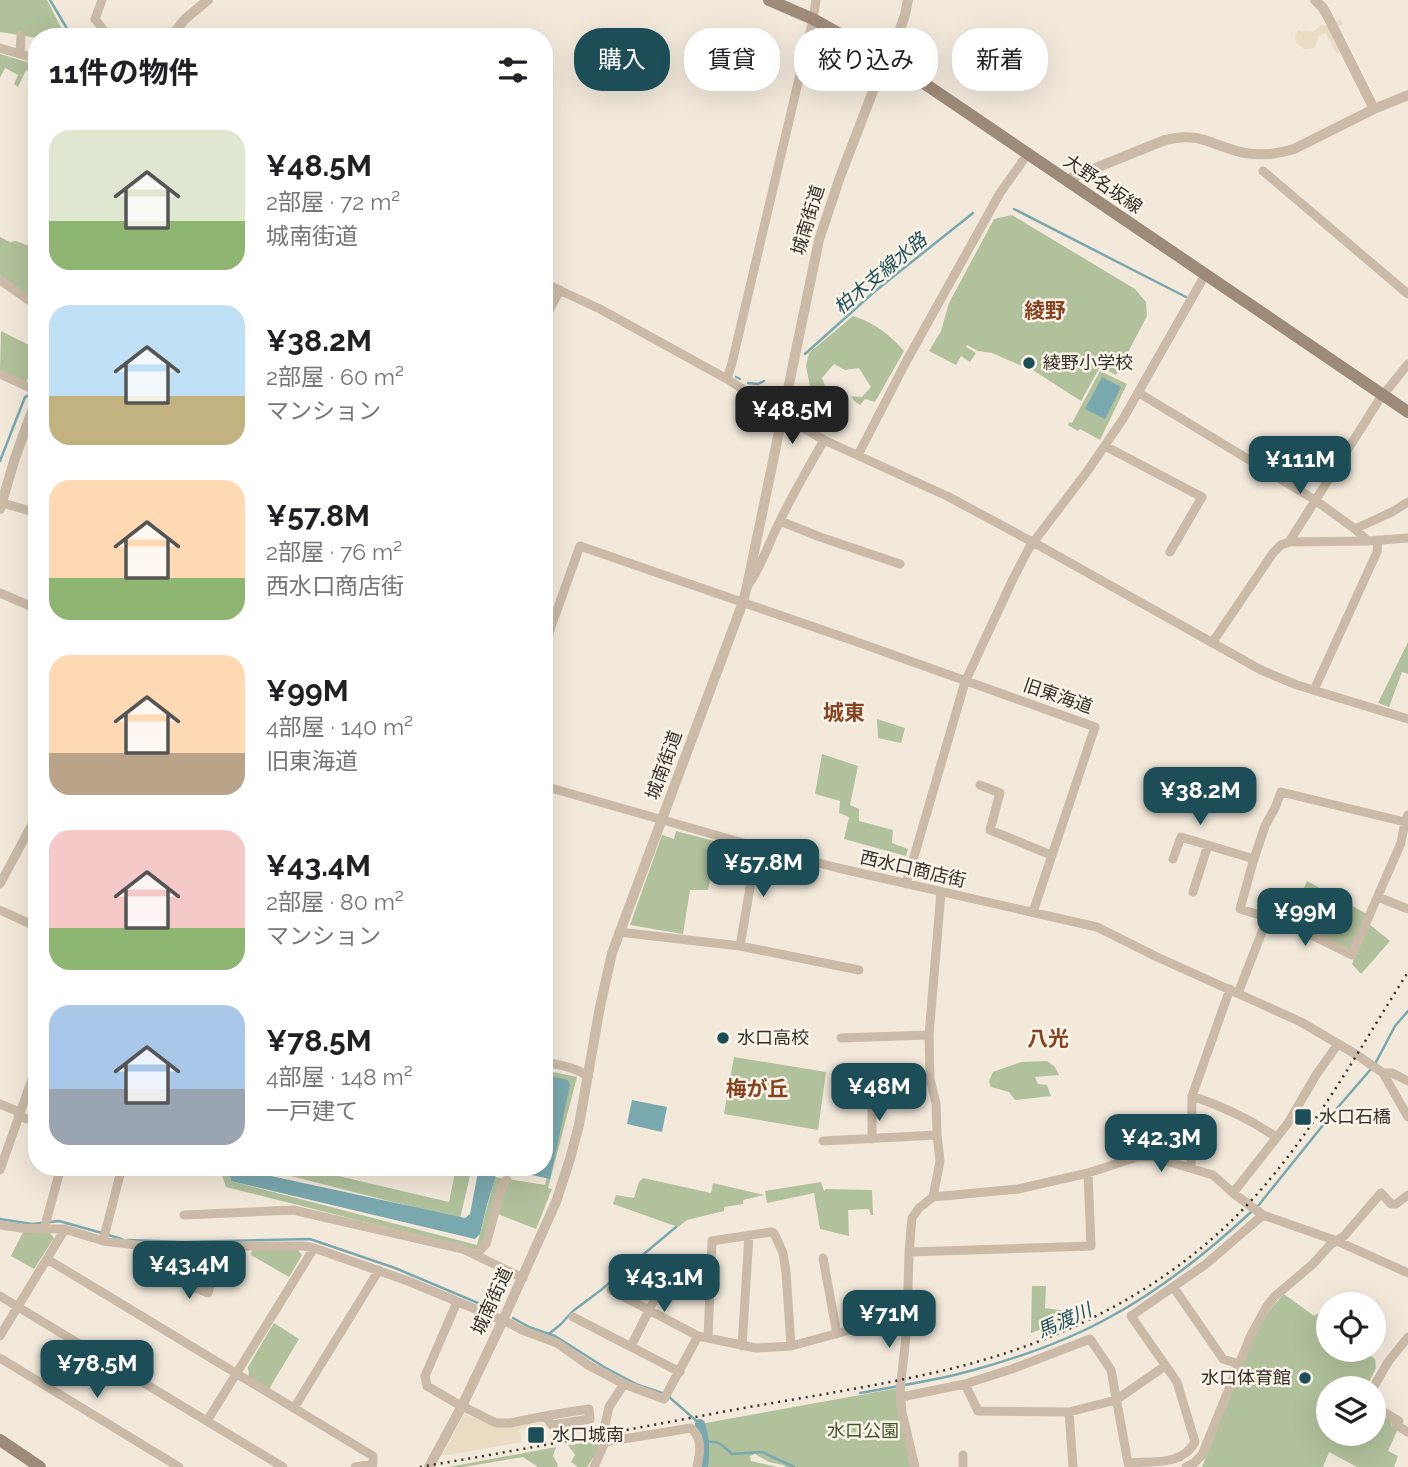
<!DOCTYPE html>
<html lang="ja">
<head>
<meta charset="utf-8">
<style>
	:root { --surface:#fff; --page:#f6f6f6; --text:#202124; --muted:#757577; --accent:#1d4e58 }
	body { margin:0; font-family:Raleway,"Noto Sans JP",sans-serif; background:var(--page); color:var(--text); height:100vh; display:flex; flex-direction:column; font-size:26px; white-space:nowrap }
	* { box-sizing:border-box; margin:0 }
	p { font-size:23px; color:var(--muted) }
	.icon { flex:none; width:38px; height:38px; fill:none; stroke:currentColor; stroke-width:2; stroke-linecap:round; stroke-linejoin:round }
	.map { position:relative; flex:1; overflow:hidden }
	.drawer { position:absolute; left:28px; top:28px; width:525px; height:1148px; display:flex; flex-direction:column; background:var(--surface); border-radius:28px; box-shadow:0 7px 28px #0002 }
	.drawer>* { flex:none }
	.guide { position:absolute; left:574px; top:28px; width:665px; height:63px; display:flex; gap:14px }
	.buttons { position:absolute; left:1316px; top:1292px; display:grid; gap:14px }
	.buttons a { display:grid; place-items:center; width:70px; height:70px; border-radius:50%; background:var(--surface); box-shadow:0 7px 28px #0002; font-size:35px }
	.price { position:absolute; translate:-50% -60px; padding:0 16px; border-radius:14px; background:var(--accent); color:#fff; font-size:23px; line-height:46px; filter:drop-shadow(0 2px 4px #0008) }
	.price::after { content:''; position:absolute; left:50%; top:42px; width:21px; height:16px; margin-left:-10px; background:inherit; clip-path:polygon(0 0,100% 0,50% 100%) }
	.price.selected { background:#222; color:#fff }
	ul { padding:0; list-style:none }
	li { display:flex; align-items:center; gap:21px; height:175px; padding:0 21px }
	li span { display:grid; place-items:center; flex:none; width:196px; height:140px; border-radius:21px; color:#555 }
	li>.icon { margin-inline-start:auto }
	span .icon { width:84px; height:84px; fill:#fffc; stroke-width:1 }
	li b { font-size:30px }
	h2 { display:flex; justify-content:space-between; align-items:center; height:84px; padding:0 21px; font-size:30px }
	.tag { padding:0 24px; border-radius:28px; background:var(--surface); box-shadow:0 7px 28px #0002; font-size:24px; line-height:63px }
	.tag.selected { background:var(--accent); color:#fff }
	.map>svg:first-child { display:block }
	.green { fill:#b1c19b }
	.plaza { fill:#eadcc2 }
	.water { fill:#7aa8af }
	.lines { fill:none; stroke-linecap:round; stroke-linejoin:round }
	.stream { stroke:#7aa8af; stroke-width:2.5 }
	.canal { stroke:#7aa8af; stroke-width:10 }
	.minor { stroke:#cabaa7; stroke-width:9 }
	.tertiary { stroke:#cabaa7; stroke-width:10 }
	.secondary { stroke:#9e8a78; stroke-width:12 }
	.rail { stroke:#362e28; stroke-width:2.5; stroke-dasharray:2 5; stroke-linecap:butt }
	.poi-dot { fill:#1d4e58; stroke:#f9f3e8; stroke-width:2.5 }
	.labels { text-anchor:middle; stroke-width:5; stroke-linejoin:round; paint-order:stroke }
	.street-label { font-size:18px; fill:#362e28; stroke:#f9f3e8 }
	.poi-label { font-size:18px; fill:#362e28; stroke:#f9f3e8; text-anchor:start }
	.park-label { font-size:18px; fill:#42552b; stroke:#f9f3e8 }
	.water-label { font-size:19px; font-style:italic; fill:#1d4e58; stroke:#f9f3e8 }
	.quarter-label { font-size:21px; font-weight:bold; fill:#854321; stroke:#f9f3e8 }
</style>
</head>
<body>
<div class="map">
<svg width="1408" height="1467" viewBox="0 0 1408 1467">
	<rect width="100%" height="100%" fill="#f2e9db"/>
	<path class="green" d="M0,0H47L66,37L37,38L0,32Z
		M0,54L37,65V75L26,70L18,87L14,84L18,75L5,68L0,78Z
		M1012,215L1135,289L1146,302L1147,316L1116,375L1100,367L1081,401L1028,367L1022,366L992,353L978,351L967,345L966,347L976,353L970,362L961,356L956,365L929,351L941,331L949,303L994,219Z
		M0,237L10,242L16,241L37,249V302L0,275Z
		M853,316C873,322 891,335 904,351L875,402L865,399L860,405L853,400L852,396L862,397L871,387L859,368L845,370L834,364L822,378L830,399L818,404L808,403L811,391L806,366L809,353Z
		M1,331L37,349V363L26,382L0,370Z
		M1100,371L1127,384L1100,440L1080,429L1078,431L1068,425L1069,422L1072,423Z
		M1408,642V674L1402,672L1389,707L1378,703Z
		M877,719L905,728L901,743L878,738Z
		M822,754L858,766L850,805L859,809V821L893,830L892,843L908,849L906,856L844,839L849,817L839,813L840,801L815,794Z
		M676,831L714,841V843L717,844L708,890H690L683,934L630,925L662,835L674,839Z
		M1307,881L1367,914L1352,949L1348,950L1291,919Z
		M1369,924L1390,941L1361,974L1352,964Z
		M734,1057L826,1072L818,1130L724,1114Z
		M1047,1061L1055,1067L1059,1075L1035,1077L1038,1084L1047,1085L1051,1096L1015,1100L1009,1092L991,1087L989,1081L993,1072L1021,1062Z
		M544,1070L577,1077L548,1188L552,1189L536,1229L493,1212L481,1251L226,1187L219,1167H227L231,1181L477,1245L495,1177L545,1185L570,1084L544,1076Z
		M255,1167H300L449,1202L456,1167H472L460,1219Z
		M643,1178L711,1193L713,1183L764,1195L743,1200V1204L724,1207V1211L687,1220L678,1227L613,1204L616,1195L634,1198L639,1182Z
		M821,1182L824,1191L826,1189L872,1190L873,1215H871L869,1209L848,1210L849,1236L820,1229L814,1193L767,1203L765,1191Z
		M23,1232L50,1233L54,1238L34,1269L11,1256Z
		M252,1250H298L302,1255L289,1277L251,1255Z
		M1032,1286H1046L1045,1308L1067,1311L1066,1320L1031,1333Z
		M1284,1294L1314,1316L1328,1307V1349H1361L1375,1359L1376,1368L1366,1388H1328V1433H1374V1410L1392,1419L1391,1426L1398,1429L1388,1451L1398,1456L1394,1467H1357L1329,1452L1323,1467H1202L1257,1328L1272,1307Z
		M274,1323L299,1339L269,1389L249,1377L248,1367Z
		M899,1388L913,1467H786L783,1465L769,1462L755,1454L750,1456L751,1461L777,1467H699L703,1435L700,1424Z
		M600,1441L598,1450L587,1467H578L571,1462L575,1455L568,1445Z
		M556,1447L553,1456L558,1465L557,1467H538L523,1457L463,1467H449Z"/>
	<path class="plaza" d="M1340,19L1343,24L1330,31L1339,52L1336,53L1326,33L1318,36V40L1314,48L1304,49L1296,43L1295,37L1298,30L1302,32L1305,30L1313,32L1323,24L1325,26Z
		M464,1414L498,1427L540,1423L550,1427L536,1429V1428L532,1430L531,1428L518,1430V1432H520L522,1442L442,1456Z"/>
	<path class="water" d="M1102,377L1121,387L1105,419L1085,409Z
		M544,1075L568,1080L570,1085L550,1179L504,1169L500,1170L496,1175L487,1205L480,1234L475,1239L231,1181L227,1167H247L249,1170L271,1176L465,1218L470,1214L479,1167H544V1139L553,1098L544,1096Z
		M632,1100L667,1107L662,1132L627,1124Z"/>
	<g class="lines">
		<path class="stream" d="M50,0L72,37
			M1014,209L1186,297
			M805,354L874,292L973,213
			M736,377L740,379
			M748,383L758,384L764,381
			M0,461L25,397L34,393
			M1375,1064L1395,1026L1408,1011
			M1258,1206L1332,1114L1371,1069
			M0,1219L32,1224L59,1221L102,1233
			M108,1235L122,1239
			M128,1240L184,1242L310,1239L395,1268L497,1311
			M513,1318L529,1327L555,1336L604,1367L638,1385L662,1393
			M550,1333L560,1325L573,1311L601,1290L676,1227
			M860,1393C897,1386 934,1381 970,1371C1018,1358 1067,1341 1110,1317C1162,1289 1208,1252 1251,1212
			M668,1396L700,1424
			M704,1441C722,1443 719,1442 732,1454L762,1452L794,1467"/>
		<path class="canal" d="M700,1424C705,1438 705,1453 703,1467"/>
		<path class="minor" d="M102,0L95,19L109,37
			M0,48L37,59
			M20,53L21,35
			M1263,171L1408,294
			M0,280L37,306
			M544,283L600,309L727,379L783,416L824,440L949,497L1040,546L1261,670L1297,685L1408,719
			M544,320L560,290
			M0,374L37,391
			M727,379L732,363L813,19L816,0
			M1139,393L1315,500L1355,529L1368,541L1408,538
			M1105,446L1202,497L1170,552
			M858,455L907,360L1000,193L1027,155
			M3,503L37,513
			M780,521L820,537L900,564
			M1355,529L1392,512L1408,502
			M1289,542L1368,541
			M749,584C762,565 769,542 780,521C793,493 809,467 824,440
			M0,593L37,609
			M1212,643L1273,553L1281,545L1289,542L1379,400L1408,364
			M544,652L552,624L580,546L857,642L1095,727L1033,912
			M1314,690L1377,552L1378,540
			M980,785L1000,793L990,830L1051,855
			M544,786L761,848L838,868L1097,927L1157,957L1301,1022L1357,1055L1383,1073H1392L1408,1081
			M1408,815L1405,822L1401,843L1352,955L1289,924L1240,909L1253,862L1265,826L1275,808L1281,792L1405,822L1408,823
			M1173,859L1181,837L1254,859
			M0,884L37,815
			M906,884L965,682L1013,579L1029,548L1086,473L1123,419L1205,275
			M1193,892L1208,845
			M1378,897L1408,909
			M0,910L37,927
			M619,932L740,946L859,970
			M740,946L757,847
			M1238,993L1268,917
			M841,1038L929,1035
			M544,1062C559,1065 577,1067 588,1077
			M1383,1073L1408,1117
			M872,1092V1139
			M1192,1096C1222,1106 1250,1119 1276,1137
			M0,1104L19,1112
			M18,1116L37,1122
			M823,1141L937,1135
			M1191,1168L1192,1096L1230,989
			M0,1170L37,1065
			M1233,1193L1288,1123L1316,1075L1338,1044
			M933,1197L940,1161L937,1135L936,1103L930,1079L929,1035L941,892
			M184,1215L293,1210L463,1249L523,1278
			M0,1225L22,1228L65,1229L103,1241L170,1249L220,1246H304L314,1248L408,1281L509,1323L522,1330L557,1343L588,1365L624,1384L664,1399L698,1336
			M44,1229L61,1167
			M103,1241L122,1167
			M170,1249L159,1273L208,1293L220,1246
			M909,1252L1091,1246L1088,1173
			M476,1255L486,1244L502,1187L504,1182L507,1180
			M823,1258L837,1334
			M47,1259L373,1456V1464L355,1467
			M1174,1288L1223,1359L1239,1364
			M611,1290L698,1336L756,1348L791,1346L865,1326L907,1320
			M0,1296L283,1467
			M457,1302L425,1376L427,1386L456,1403L496,1423H510L550,1415L589,1409L590,1419L552,1425L545,1416
			M573,1317L680,1372
			M0,1336L65,1229
			M708,1337L712,1241L771,1232L774,1233L783,1253L786,1272L791,1346
			M631,1346L670,1269L680,1264
			M742,1346L749,1235
			M0,1358L179,1467
			M965,1384L978,1411L1069,1412L1116,1400L1165,1366
			M1373,1388L1388,1362L1408,1337
			M901,1397L965,1384L1012,1369L1090,1339L1111,1370L1128,1463C1153,1461 1182,1466 1195,1442L1177,1382L1131,1316L1206,1264L1263,1215
			M1374,1406L1399,1421L1396,1425L1408,1432
			M294,1408L379,1270
			M1069,1412L1073,1467
			M207,1421L314,1248
			M605,1442L691,1428C703,1438 700,1453 697,1467
			M963,1455V1467
			M594,1467L605,1442L603,1434L609,1407L624,1384
			M915,1467L902,1412L900,1391L907,1327L909,1252L912,1218L919,1208L933,1197L1018,1189L1088,1173L1137,1157H1153L1213,1175L1233,1193L1263,1215L1337,1241L1408,1273
			M1186,1467L1194,1463L1202,1455L1251,1335L1267,1306L1274,1297L1313,1264L1330,1245L1344,1236L1381,1193L1391,1204H1396L1408,1195"/>
		<path class="tertiary" d="M1315,0L1323,8L1327,15L1374,109
			M171,37L185,19L208,0
			M1066,180L1165,140C1202,131 1211,146 1245,153C1262,156 1278,154 1294,149L1374,109L1408,95
			M0,509L15,458L37,397
			M429,1467L462,1406L503,1320L556,1202L570,1159L579,1125L600,1007L612,953L743,602L747,586L819,240L840,177L878,78L885,58L900,29L905,15L908,0"/>
		<path class="secondary" d="M769,0L813,19L906,71L1408,412
			M0,1440L40,1467"/>
		<path class="rail" d="M420,1467C526,1449 632,1429 738,1409C801,1398 865,1388 928,1374C1049,1348 1163,1295 1249,1203C1313,1134 1358,1051 1408,972"/>
	</g>
	<g class="poi-dot">
		<circle cx="1029" cy="363" r="7"/>
		<circle cx="723" cy="1038" r="7"/>
		<rect x="1294" y="1108" width="18" height="18" rx="3.5"/>
		<circle cx="1305" cy="1378" r="7"/>
		<rect x="527" y="1426" width="18" height="18" rx="3.5"/>
	</g>
	<g class="labels">
		<g class="street-label">
			<text transform="translate(1103 184) rotate(34)" y="6">大野名坂線</text>
			<text transform="translate(808 220) rotate(-73)" y="6">城南街道</text>
			<text transform="translate(1058 696) rotate(19)" y="6">旧東海道</text>
			<text transform="translate(664 765) rotate(-70)" y="6">城南街道</text>
			<text transform="translate(913 869) rotate(13)" y="6">西水口商店街</text>
			<text transform="translate(492 1301) rotate(-65)" y="6">城南街道</text>
		</g>
		<g class="poi-label">
			<text x="1043" y="369">綾野小学校</text>
			<text x="737" y="1044">水口高校</text>
			<text x="1319" y="1123">水口石橋</text>
			<text x="1291" y="1384" text-anchor="end">水口体育館</text>
			<text x="552" y="1441">水口城南</text>
		</g>
		<g class="park-label">
			<text x="863" y="1437">水口公園</text>
		</g>
		<g class="water-label">
			<text transform="translate(880 273) rotate(-40)" y="7">柏木支線水路</text>
			<text transform="translate(1064 1320) rotate(-24)" y="7">馬渡川</text>
		</g>
		<g class="quarter-label">
			<text x="1045" y="318">綾野</text>
			<text x="844" y="720">城東</text>
			<text x="1048" y="1046">八光</text>
			<text x="757" y="1096">梅が丘</text>
		</g>
	</g>
</svg>
<div class="buttons">
<a><svg class="icon" aria-label="locate" viewBox="0 0 24 24"><circle cx="12" cy="12" r="6"/><path d="M12 2v4M12 18v4M2 12h4M18 12h4"/></svg></a>
<a><svg class="icon" aria-label="layers" viewBox="0 0 24 24"><path d="M12 4l9 5-9 5-9-5zM3 14l9 5 9-5"/></svg></a>
</div>
<b class="price selected" style="left:792px;top:446px">¥48.5M</b>
<b class="price" style="left:1300px;top:496px">¥111M</b>
<b class="price" style="left:1200px;top:827px">¥38.2M</b>
<b class="price" style="left:763px;top:899px">¥57.8M</b>
<b class="price" style="left:1305px;top:948px">¥99M</b>
<b class="price" style="left:879px;top:1123px">¥48M</b>
<b class="price" style="left:1161px;top:1174px">¥42.3M</b>
<b class="price" style="left:189px;top:1301px">¥43.4M</b>
<b class="price" style="left:664px;top:1314px">¥43.1M</b>
<b class="price" style="left:889px;top:1350px">¥71M</b>
<b class="price" style="left:97px;top:1400px">¥78.5M</b>
<div class="guide">
<a class="tag selected">購入</a>
<a class="tag">賃貸</a>
<a class="tag">絞り込み</a>
<a class="tag">新着</a>
</div>
<section class="drawer">
<h2>11件の物件<svg class="icon" aria-label="filters" viewBox="0 0 24 24"><path d="M4 7h16M4 17h16"/><circle cx="9" cy="7" r="2"/><circle cx="15" cy="17" r="2"/></svg></h2>
<ul>
<li><span style="background:linear-gradient(#dfe7d0 65%,#8fb573 0)"><svg class="icon" aria-label="home" viewBox="0 0 24 24"><path d="M3 11l9-7 9 7M6 9v11h12V9"/></svg></span><div><b>¥48.5M</b><p>2部屋 · 72 m²</p><p>城南街道</p></div></li>
<li><span style="background:linear-gradient(#bfe0f5 65%,#c2b280 0)"><svg class="icon" aria-label="home" viewBox="0 0 24 24"><path d="M3 11l9-7 9 7M6 9v11h12V9"/></svg></span><div><b>¥38.2M</b><p>2部屋 · 60 m²</p><p>マンション</p></div></li>
<li><span style="background:linear-gradient(#ffd9b3 70%,#8fb573 0)"><svg class="icon" aria-label="home" viewBox="0 0 24 24"><path d="M3 11l9-7 9 7M6 9v11h12V9"/></svg></span><div><b>¥57.8M</b><p>2部屋 · 76 m²</p><p>西水口商店街</p></div></li>
<li><span style="background:linear-gradient(#ffd9b3 70%,#b9a48a 0)"><svg class="icon" aria-label="home" viewBox="0 0 24 24"><path d="M3 11l9-7 9 7M6 9v11h12V9"/></svg></span><div><b>¥99M</b><p>4部屋 · 140 m²</p><p>旧東海道</p></div></li>
<li><span style="background:linear-gradient(#f6c9c9 70%,#8fb573 0)"><svg class="icon" aria-label="home" viewBox="0 0 24 24"><path d="M3 11l9-7 9 7M6 9v11h12V9"/></svg></span><div><b>¥43.4M</b><p>2部屋 · 80 m²</p><p>マンション</p></div></li>
<li><span style="background:linear-gradient(#a9c7e8 60%,#9aa5b1 0)"><svg class="icon" aria-label="home" viewBox="0 0 24 24"><path d="M3 11l9-7 9 7M6 9v11h12V9"/></svg></span><div><b>¥78.5M</b><p>4部屋 · 148 m²</p><p>一戸建て</p></div></li>
</ul>
</section>
</div>
</body>
</html>
